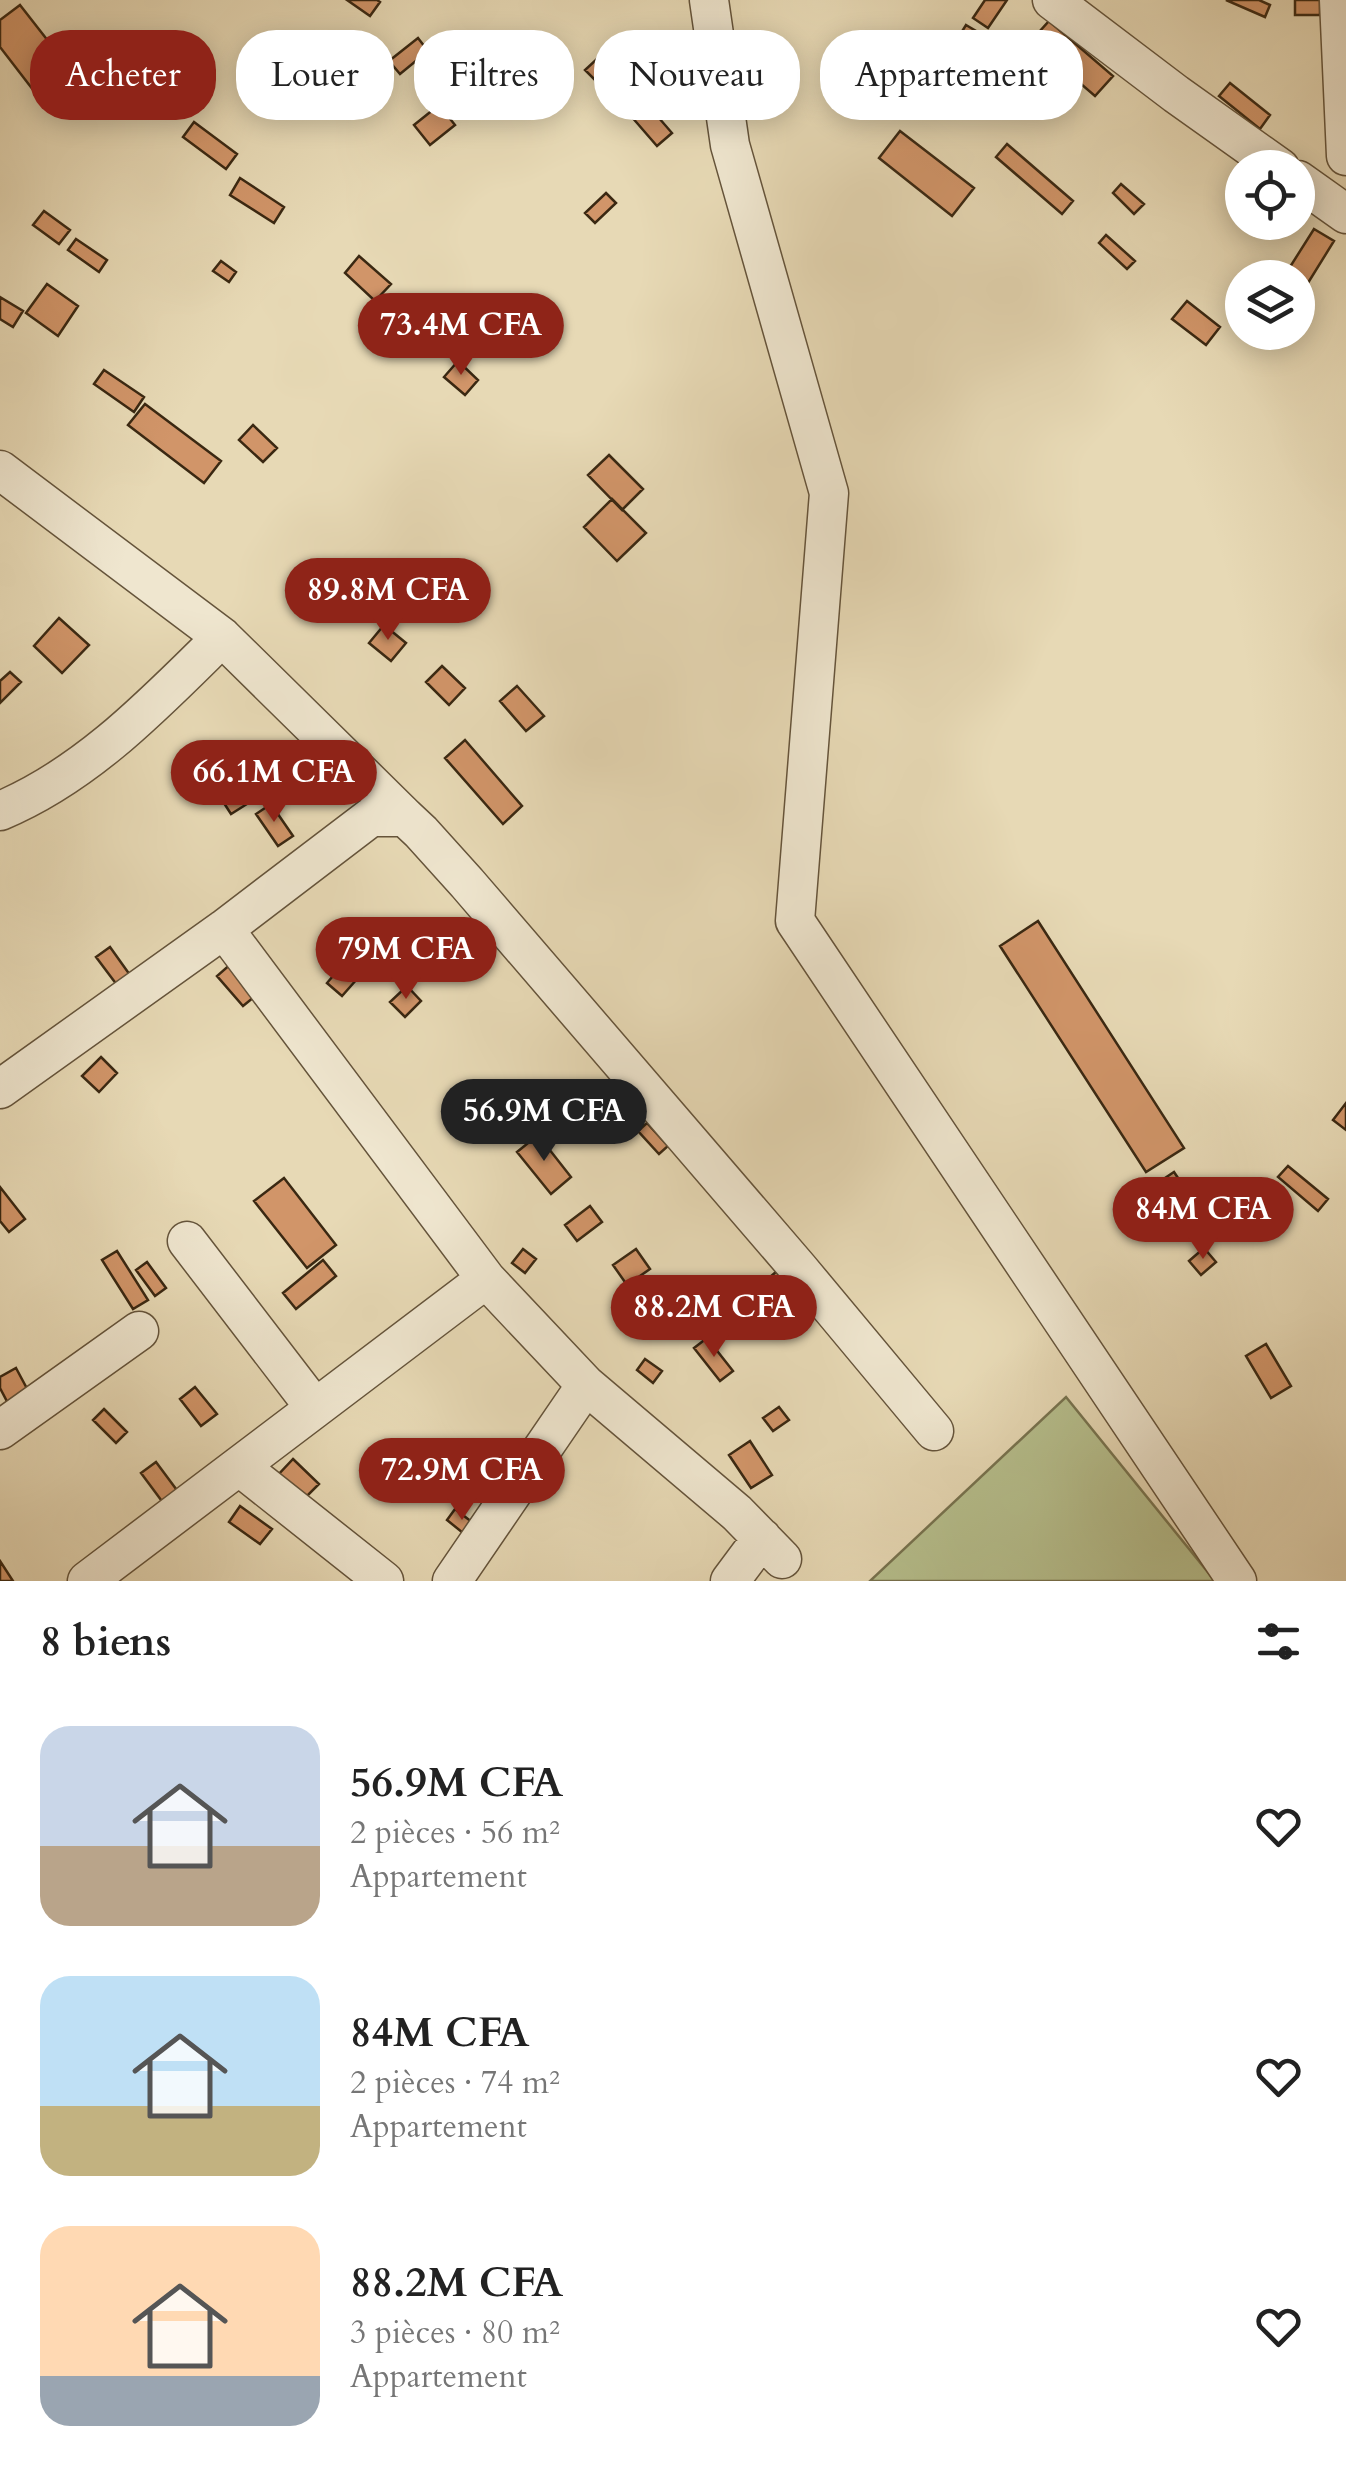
<!DOCTYPE html>
<html lang="fr">
<head>
<meta charset="utf-8">
<style>
	:root { --surface:#fff; --page:#f2f2f2; --text:#222; --muted:#767676; --accent:#8f2418 }
	body { margin:0; font-family:Cardo,serif; background:var(--page); color:var(--text); height:100vh; display:flex; flex-direction:column; font-size:38px; white-space:nowrap }
	* { box-sizing:border-box; margin:0 }
	p { font-size:32px; color:var(--muted) }
	.icon { flex:none; width:55px; height:55px; fill:none; stroke:currentColor; stroke-width:2; stroke-linecap:round; stroke-linejoin:round }
	.map { position:relative; height:1581px; overflow:hidden }
	.sheet { display:flex; flex-direction:column; background:var(--surface); flex:1 }
	.sheet>* { flex:none }
	.banner { position:absolute; left:30px; top:30px; width:1288px; height:90px; display:flex; gap:20px }
	.fabs { position:absolute; left:1225px; top:150px; display:grid; gap:20px }
	.fabs a { display:grid; place-items:center; width:90px; height:90px; border-radius:50%; background:var(--surface); box-shadow:0 5px 25px #0003; font-size:50px }
	.price { position:absolute; translate:-50% -85px; padding:0 22px; border-radius:35px; background:var(--accent); color:#fff; font-size:32px; line-height:65px; filter:drop-shadow(0 2px 5px #0008) }
	.price::after { content:''; position:absolute; left:50%; top:60px; width:30px; height:22px; margin-left:-15px; background:inherit; clip-path:polygon(0 0,100% 0,50% 100%) }
	.price.current { background:#222; color:#fff }
	ul { padding:0; list-style:none }
	li { display:flex; align-items:center; gap:30px; height:250px; padding:0 40px }
	li span { display:grid; place-items:center; flex:none; width:280px; height:200px; border-radius:30px; color:#555 }
	li>.icon { margin-inline-start:auto }
	span .icon { width:120px; height:120px; fill:#fffc; stroke-width:1 }
	li b { font-size:42px }
	h2 { display:flex; justify-content:space-between; align-items:center; height:120px; padding:0 40px; font-size:42px }
	.pill { padding:0 35px; border-radius:40px; background:var(--surface); box-shadow:0 5px 25px #0003; font-size:35px; line-height:90px }
	.pill.current { background:var(--accent); color:#fff }
	.map>svg:first-child { display:block }
	.green { fill:#b6bf8d; stroke:#787450; stroke-width:2.5 }
	.building { fill:#d19569; stroke:#3a2812; stroke-width:2.5 }
	.lines { fill:none; stroke-linecap:round; stroke-linejoin:round }
	.minor-casing { stroke:#65543b; stroke-width:41 }
	.minor { stroke:#efe6cf; stroke-width:38 }
</style>
</head>
<body>
<div class="map">
<svg width="1346" height="1581" viewBox="0 0 1346 1581">
	<rect width="100%" height="100%" fill="#e7d9b5"/>
	<filter id="stains"><feTurbulence type="fractalNoise" baseFrequency=".002" numOctaves="4"/><feColorMatrix values="0 0 0 0 .2 0 0 0 0 .09 0 0 0 0 .02 0 0 0 .5 -.17"/></filter>
	<radialGradient id="worn" r=".72"><stop offset=".6" stop-color="#630" stop-opacity="0"/><stop offset="1" stop-color="#630" stop-opacity=".3"/></radialGradient>
	<path class="green" d="M1066,1397L1215,1581H870Z"/>
	<path class="building" d="M347,0H377L380,2L370,16Z
		M985,0H1007L988,28L973,18Z
		M1226,0H1259L1270,5L1265,17Z
		M1295,0H1320V15H1295Z
		M20,5L70,69L37,95L0,47V20Z
		M1049,21L1113,76L1095,96L1031,41Z
		M966,25L981,34L962,63L948,54Z
		M418,38L428,51L400,74L389,61Z
		M612,45L627,61L601,86L585,70Z
		M626,80L672,133L657,146L611,93Z
		M1230,83L1270,115L1260,129L1219,96Z
		M439,105L455,125L430,145L414,125Z
		M194,122L237,154L226,169L183,137Z
		M900,131L974,188L952,216L879,158Z
		M1007,144L1073,201L1062,214L996,157Z
		M240,178L284,207L274,223L230,195Z
		M1121,184L1144,204L1134,214L1113,193Z
		M606,193L616,203L595,223L585,213Z
		M44,211L70,230L59,244L33,225Z
		M1314,229L1334,241L1298,299V278H1283Z
		M1106,235L1135,261L1127,269L1099,243Z
		M76,239L107,260L99,272L68,250Z
		M359,256L391,284L375,301L345,273Z
		M221,261L236,272L229,282L213,271Z
		M47,284L78,306L58,336L26,313Z
		M0,297L23,311L13,327L0,319Z
		M1187,301L1220,327L1206,345L1172,319Z
		M458,361L478,380L465,395L444,377Z
		M104,370L144,397L134,412L94,384Z
		M145,404L221,461L204,483L128,425Z
		M253,425L277,448L263,462L239,440Z
		M609,455L643,489L622,510L588,475Z
		M612,499L646,533L617,561L584,527Z
		M59,618L89,645L62,673L34,646Z
		M384,625L406,643L391,661L369,643Z
		M442,666L465,688L449,705L426,682Z
		M10,672L21,682L0,703V681Z
		M517,686L544,716L526,731L500,701Z
		M465,740L522,806L503,824L445,758Z
		M228,776L247,804L231,814L213,786Z
		M271,804L293,836L278,846L256,814Z
		M1038,921L1184,1148L1146,1172L1000,946Z
		M400,926L430,961L404,983L374,949Z
		M110,947L130,975L117,985L96,957Z
		M349,957L365,970L342,996L327,983Z
		M233,962L259,993L243,1006L217,976Z
		M407,986L421,1001L405,1017L390,1002Z
		M101,1057L117,1073L99,1092L82,1076Z
		M1346,1103V1130L1333,1120Z
		M647,1123L668,1146L659,1154L638,1131Z
		M538,1135L571,1177L551,1194L517,1152Z
		M1288,1166L1328,1199L1318,1211L1278,1177Z
		M1174,1172L1192,1199L1165,1217L1147,1190Z
		M284,1178L336,1245L307,1268L254,1201Z
		M0,1187L25,1219L9,1232L0,1221Z
		M590,1206L602,1222L577,1241L565,1225Z
		M1204,1248L1216,1262L1201,1275L1189,1261Z
		M523,1249L536,1259L525,1273L512,1263Z
		M636,1249L650,1269L627,1285L613,1265Z
		M117,1251L148,1300L133,1309L102,1260Z
		M323,1260L336,1276L296,1309L283,1293Z
		M147,1262L166,1288L155,1296L136,1270Z
		M777,1271L803,1302L788,1314L763,1283Z
		M707,1338L733,1371L720,1381L694,1348Z
		M1266,1344L1291,1386L1271,1398L1246,1356Z
		M645,1359L662,1371L653,1383L637,1370Z
		M16,1368L32,1398L11,1409L0,1388V1377Z
		M195,1387L217,1414L201,1426L180,1399Z
		M779,1407L789,1420L773,1431L763,1418Z
		M104,1409L127,1432L116,1443L93,1420Z
		M750,1441L772,1475L751,1488L729,1455Z
		M509,1447L519,1458L506,1469L496,1458Z
		M293,1459L319,1484L304,1499L278,1475Z
		M156,1462L182,1497L167,1508L141,1473Z
		M240,1506L272,1529L260,1544L229,1522Z
		M455,1509L477,1526L468,1537L447,1520Z
		M0,1561L13,1581H0Z"/>
	<g class="lines">
		<defs>
			<path id="minor" d="M709,0L730,145L829,493L795,921L1237,1581
				M1052,0L1176,94L1280,168
				M1339,0L1346,156
				M1298,180L1346,214
				M0,470L222,637L405,817
				M0,811C88,774 155,703 222,637
				M224,929L486,1279L586,1385L737,1513L782,1559
				M0,1089L224,929L371,817H405L421,832L467,883L799,1269L934,1431
				M187,1241L315,1408
				M0,1430L139,1331
				M239,1466L384,1581
				M87,1581L486,1279
				M452,1581L586,1385
				M730,1581L762,1538"/>
		</defs>
		<use href="#minor" class="minor-casing"/>
		<use href="#minor" class="minor"/>
	</g>
	<rect width="100%" height="100%" filter="url(#stains)"/>
	<rect width="100%" height="100%" fill="url(#worn)"/>
</svg>
<div class="fabs">
<a><svg class="icon" aria-label="locate" viewBox="0 0 24 24"><circle cx="12" cy="12" r="6"/><path d="M12 2v4M12 18v4M2 12h4M18 12h4"/></svg></a>
<a><svg class="icon" aria-label="layers" viewBox="0 0 24 24"><path d="M12 4l9 5-9 5-9-5zM3 14l9 5 9-5"/></svg></a>
</div>
<b class="price" style="left:461px;top:378px">73.4M CFA</b>
<b class="price" style="left:388px;top:643px">89.8M CFA</b>
<b class="price" style="left:274px;top:825px">66.1M CFA</b>
<b class="price" style="left:406px;top:1002px">79M CFA</b>
<b class="price current" style="left:544px;top:1164px">56.9M CFA</b>
<b class="price" style="left:1203px;top:1262px">84M CFA</b>
<b class="price" style="left:714px;top:1360px">88.2M CFA</b>
<b class="price" style="left:462px;top:1523px">72.9M CFA</b>
<div class="banner">
<a class="pill current">Acheter</a>
<a class="pill">Louer</a>
<a class="pill">Filtres</a>
<a class="pill">Nouveau</a>
<a class="pill">Appartement</a>
</div>
</div>
<section class="sheet">
<h2>8 biens<svg class="icon" aria-label="filters" viewBox="0 0 24 24"><path d="M4 7h16M4 17h16"/><circle cx="9" cy="7" r="2"/><circle cx="15" cy="17" r="2"/></svg></h2>
<ul>
<li><span style="background:linear-gradient(#c9d6e8 60%,#b9a48a 0)"><svg class="icon" aria-label="home" viewBox="0 0 24 24"><path d="M3 11l9-7 9 7M6 9v11h12V9"/></svg></span><div><b>56.9M CFA</b><p>2 pièces · 56 m²</p><p>Appartement</p></div><svg class="icon" aria-label="heart" viewBox="0 0 24 24"><path d="M12 20l-8-8c-3-5 5-10 8-4 3-6 11-1 8 4z"/></svg></li>
<li><span style="background:linear-gradient(#bfe0f5 65%,#c2b280 0)"><svg class="icon" aria-label="home" viewBox="0 0 24 24"><path d="M3 11l9-7 9 7M6 9v11h12V9"/></svg></span><div><b>84M CFA</b><p>2 pièces · 74 m²</p><p>Appartement</p></div><svg class="icon" aria-label="heart" viewBox="0 0 24 24"><path d="M12 20l-8-8c-3-5 5-10 8-4 3-6 11-1 8 4z"/></svg></li>
<li><span style="background:linear-gradient(#ffd9b3 75%,#9aa5b1 0)"><svg class="icon" aria-label="home" viewBox="0 0 24 24"><path d="M3 11l9-7 9 7M6 9v11h12V9"/></svg></span><div><b>88.2M CFA</b><p>3 pièces · 80 m²</p><p>Appartement</p></div><svg class="icon" aria-label="heart" viewBox="0 0 24 24"><path d="M12 20l-8-8c-3-5 5-10 8-4 3-6 11-1 8 4z"/></svg></li>
</ul>
</section>
</body>
</html>
